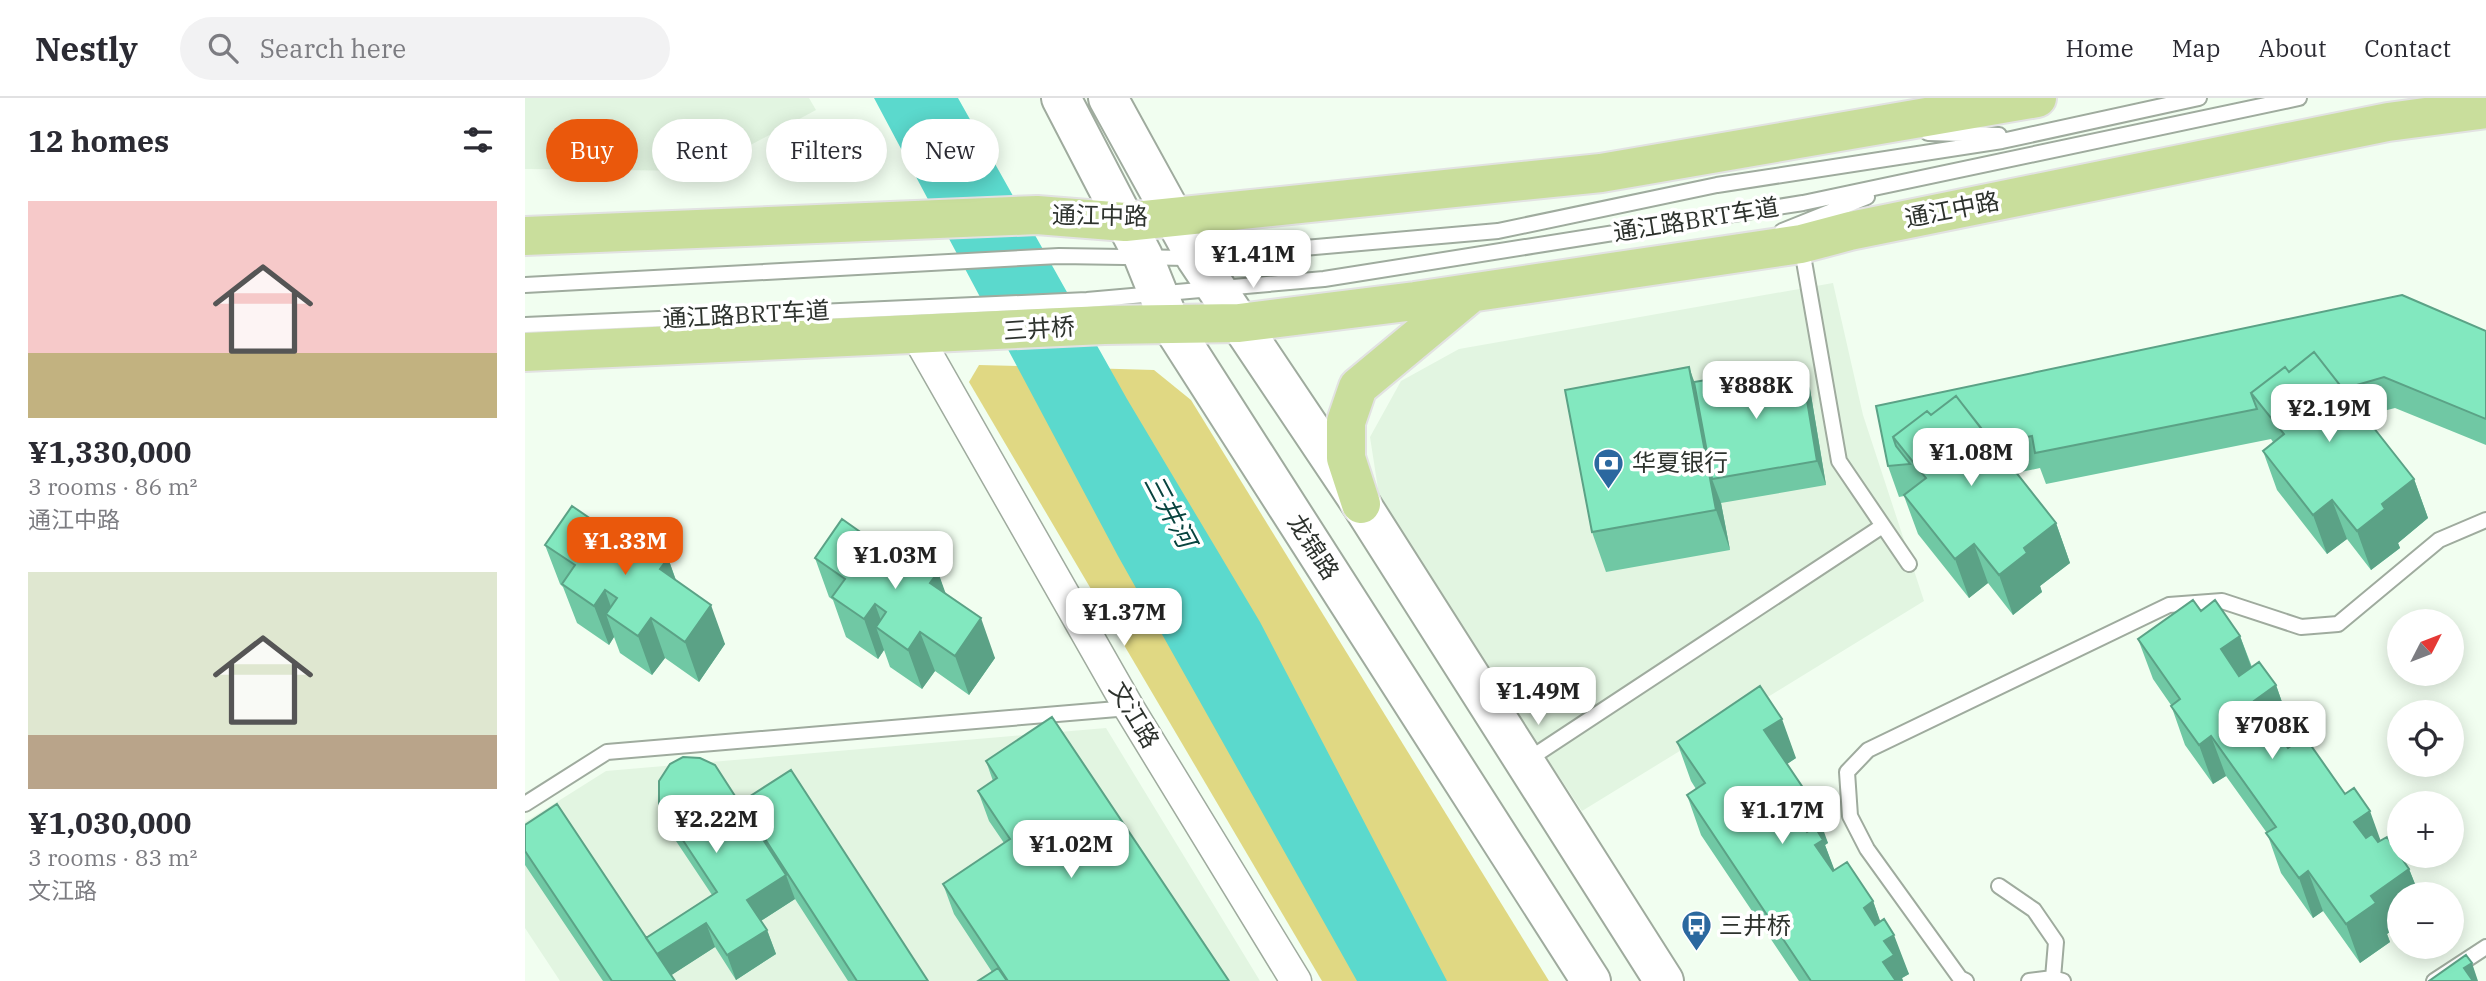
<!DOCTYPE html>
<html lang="en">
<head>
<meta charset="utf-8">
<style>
	:root { --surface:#fff; --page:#f2f2f3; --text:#2b2b33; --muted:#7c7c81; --line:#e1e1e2; --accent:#ea580c }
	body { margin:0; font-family:"IBM Plex Serif","Noto Sans SC",serif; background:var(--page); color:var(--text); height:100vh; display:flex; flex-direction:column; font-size:26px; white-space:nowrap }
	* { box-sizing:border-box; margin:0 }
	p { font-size:23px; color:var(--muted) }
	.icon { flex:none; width:38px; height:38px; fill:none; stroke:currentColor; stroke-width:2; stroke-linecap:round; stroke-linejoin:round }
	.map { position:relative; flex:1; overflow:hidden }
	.sheet { display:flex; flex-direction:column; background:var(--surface); width:525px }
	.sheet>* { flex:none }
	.hud { position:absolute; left:21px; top:21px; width:665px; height:63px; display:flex; gap:14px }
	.needle { width:46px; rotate:48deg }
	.fabs { position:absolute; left:1862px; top:511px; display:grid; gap:14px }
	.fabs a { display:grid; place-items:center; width:77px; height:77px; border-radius:50%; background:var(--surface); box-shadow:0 4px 18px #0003; font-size:35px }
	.price { position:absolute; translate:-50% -60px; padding:0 16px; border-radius:14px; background:#fff; color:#222; font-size:23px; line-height:46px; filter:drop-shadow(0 2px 4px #0008) }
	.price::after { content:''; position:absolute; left:50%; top:42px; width:21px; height:16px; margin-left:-10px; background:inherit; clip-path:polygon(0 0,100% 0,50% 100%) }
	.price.selected { background:var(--accent); color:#fff }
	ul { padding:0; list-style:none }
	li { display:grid; align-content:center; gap:14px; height:371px; padding:0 28px }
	li span { display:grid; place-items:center; height:217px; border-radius:0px; color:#555 }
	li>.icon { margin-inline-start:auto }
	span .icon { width:126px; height:126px; fill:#fffc; stroke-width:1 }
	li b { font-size:30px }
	h2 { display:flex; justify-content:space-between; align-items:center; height:84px; padding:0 28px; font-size:30px }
	.chip { padding:0 24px; border-radius:32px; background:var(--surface); box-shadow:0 4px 18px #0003; font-size:24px; line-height:63px }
	.chip.selected { background:var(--accent); color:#fff }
	header { display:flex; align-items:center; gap:42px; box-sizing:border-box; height:98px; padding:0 35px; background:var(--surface); border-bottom:2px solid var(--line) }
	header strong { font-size:33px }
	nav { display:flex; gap:38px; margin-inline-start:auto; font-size:24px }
	.search { width:490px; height:63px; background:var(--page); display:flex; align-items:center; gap:18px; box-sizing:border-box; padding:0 24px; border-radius:38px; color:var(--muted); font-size:26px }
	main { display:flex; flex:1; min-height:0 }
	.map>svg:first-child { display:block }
	.built { fill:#e2f5e1 }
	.green { fill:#e0d883 }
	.water { fill:#5bd9cd }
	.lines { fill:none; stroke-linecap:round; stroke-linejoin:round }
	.service-casing { stroke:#9fab9e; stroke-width:18 }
	.minor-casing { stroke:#9fab9e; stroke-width:33 }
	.secondary-casing { stroke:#9fab9e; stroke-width:42 }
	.primary-casing { stroke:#e2e2e2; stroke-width:42 }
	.service { stroke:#fff; stroke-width:14 }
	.minor { stroke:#fff; stroke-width:30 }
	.secondary { stroke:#fff; stroke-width:38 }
	.primary { stroke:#c9de9c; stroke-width:38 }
	.wall { fill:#70c8a4 }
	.shaded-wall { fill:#5ba286 }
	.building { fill:#82e8bf; stroke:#5ba286; stroke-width:2 }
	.labels { text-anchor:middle; stroke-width:7; stroke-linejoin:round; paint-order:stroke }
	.street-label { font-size:24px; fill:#2d322d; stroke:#fff }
	.poi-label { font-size:24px; fill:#2d322d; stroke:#fff; text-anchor:start }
	.water-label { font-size:26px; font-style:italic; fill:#09443f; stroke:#fff }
</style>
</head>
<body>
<header>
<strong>Nestly</strong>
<div class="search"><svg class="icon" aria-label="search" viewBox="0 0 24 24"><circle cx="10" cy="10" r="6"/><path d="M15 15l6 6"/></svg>Search here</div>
<nav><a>Home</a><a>Map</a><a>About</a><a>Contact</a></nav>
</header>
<main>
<section class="sheet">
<h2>12 homes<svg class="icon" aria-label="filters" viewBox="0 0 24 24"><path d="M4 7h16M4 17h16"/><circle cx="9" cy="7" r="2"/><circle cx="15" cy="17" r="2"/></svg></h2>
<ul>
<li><span style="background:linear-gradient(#f6c9c9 70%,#c2b280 0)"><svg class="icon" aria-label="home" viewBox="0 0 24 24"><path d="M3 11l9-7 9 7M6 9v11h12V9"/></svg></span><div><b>¥1,330,000</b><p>3 rooms · 86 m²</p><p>通江中路</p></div></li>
<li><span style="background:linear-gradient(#dfe7d0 75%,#b9a48a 0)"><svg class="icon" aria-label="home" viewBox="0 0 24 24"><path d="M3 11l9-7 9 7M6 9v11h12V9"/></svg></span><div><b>¥1,030,000</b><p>3 rooms · 83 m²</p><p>文江路</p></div></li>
</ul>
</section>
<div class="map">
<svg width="1961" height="883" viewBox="0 0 1961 883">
	<rect width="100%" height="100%" fill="#f1fef0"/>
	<path class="built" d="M0,0H284L291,12L177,73L0,71Z
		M1308,185L1338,317L1399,503L1057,713L856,410L845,339L876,283L934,251Z
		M581,630L735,883H35L0,830V724L81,673Z"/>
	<path class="green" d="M454,267L629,272L666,302L1024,883H797L444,284Z"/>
	<path class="water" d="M349,0H433L602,301L735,524L922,883H832L593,458Z"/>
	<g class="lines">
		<defs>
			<path id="service" d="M1403,35L1474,37
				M1257,133L1342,99
				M1276,146L1314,363L1384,466
				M0,187L534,158L664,160L973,133L1192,87L1477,43L1674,0
				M0,227L562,202L799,181L1278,105L1774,0
				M1001,663L1356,429
				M0,706L82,654L604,610
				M1474,788L1509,812L1531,844L1528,880
				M1441,883L1435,880L1342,751L1325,718L1322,674L1343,652L1644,507L1697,503L1776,529L1813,526L1914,442L1961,422
				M1504,883L1528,880L1538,883
				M1909,883L1961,849"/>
			<path id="minor" d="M392,238L604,610L771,883"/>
			<path id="secondary" d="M536,0L618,158L645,225L1066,883
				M583,0L671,160L836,406L1139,883"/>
			<path id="primary" d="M0,138L512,117L600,124L1076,75L1512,0
				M0,254L579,227L714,225L890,203L1276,146L1325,133L1863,24L1961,11
				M836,406L821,360V324L833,289L945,196"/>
		</defs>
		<use href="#service" class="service-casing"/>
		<use href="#minor" class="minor-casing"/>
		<use href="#secondary" class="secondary-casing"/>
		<use href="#primary" class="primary-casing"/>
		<use href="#service" class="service"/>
		<use href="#minor" class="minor"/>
		<use href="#secondary" class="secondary"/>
		<use href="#primary" class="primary"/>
	</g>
	<path class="wall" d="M1961,233V347L1870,310L1839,318L1889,381L1903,420L1873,445L1875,450L1846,472L1822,441L1802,456L1752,392L1738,353L1748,344L1746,341L1521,386L1515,370L1491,375L1531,425L1545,465L1515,488L1517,494L1488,517L1463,485L1444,500L1393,436L1379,398L1374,399L1363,368L1351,308Z
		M1285,291L1301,387L1196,405L1205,452L1081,474L1067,434Z
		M98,443L143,460L151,482L200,546L174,584L140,560L127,577L95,555L89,539L84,547L52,525L38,489L35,486L20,447Z
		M368,457L413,474L420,496L470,560L444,597L410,573L397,591L365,569L359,552L353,561L321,539L308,502L304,499L290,460Z
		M1676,513L1715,538L1727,569L1751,587L1765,627L1753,636L1763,650L1820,696L1856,743L1884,771L1894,796H1874V827L1862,836L1865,844L1835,865L1798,813L1788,820L1756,775L1742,735L1701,678L1688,686L1660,647L1646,607L1628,581L1613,541Z
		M1152,644L1271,660L1262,666L1303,745L1300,747L1309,772L1348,803L1355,824L1384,876L1377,880L1378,883H1274L1176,737L1162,697L1171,691L1166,683Z
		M461,663L704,883H453L467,874L429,816L418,786L479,745L464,723L453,693L468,683Z
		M216,704L403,883H323L270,801L236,823L242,832L251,856L211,882L190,849L146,877L150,883H78L0,767V727L121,840L187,797L143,731L134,706L218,711Z"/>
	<path class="shaded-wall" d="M1276,266L1285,291L1301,387L1292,363Z
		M1164,269L1178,308L1187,381L1196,405L1205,452L1191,412Z
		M1889,381L1903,420L1873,445L1875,450L1846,472L1832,433L1857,406Z
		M1807,402L1822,441L1802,456L1788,417Z
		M1531,425L1545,465L1515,488L1517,494L1488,517L1474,477L1499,450Z
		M1449,446L1463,485L1444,500L1430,461Z
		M143,460L157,500L135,471Z
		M413,474L427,513L405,485Z
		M80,492L91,523L81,516L89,539L84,547L69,508Z
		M350,506L361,536L351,529L359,552L353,561L339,521Z
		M186,507L200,546L174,584L160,544Z
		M126,520L140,560L127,577L113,538Z
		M456,520L470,560L444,597L430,558Z
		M395,534L410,573L397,591L383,552Z
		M1715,538L1729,577L1710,590L1696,551Z
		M1751,587L1765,627L1744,642L1729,603Z
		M1257,621L1271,660L1253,672L1239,632Z
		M1686,638L1701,678L1688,686L1674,647Z
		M1289,706L1303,745L1300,747L1313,781L1271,718Z
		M1845,713L1859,752L1844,763L1829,724Z
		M1884,771L1894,796H1874V827L1862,836L1865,844L1835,865L1821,826L1846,798Z
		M1783,773L1798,813L1788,820L1774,780Z
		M261,777L270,801L231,826L222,802Z
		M1348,803L1362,842L1369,837L1384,876L1377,880L1378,883H1365L1339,810Z
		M181,825L190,849L139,882L131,857Z
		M242,832L251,856L211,882L202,857Z
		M1947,865L1953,883H1944L1939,870Z"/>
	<path class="building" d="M1877,197L1961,233V321L1859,279L1818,291L1789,254L1764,274L1760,269L1726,295L1732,311L1510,355L1507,338L1468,346L1431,298L1406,317L1402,313L1368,339L1371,348L1385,366L1363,368L1351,308Z
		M1789,254L1889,381L1857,406L1860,411L1832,433L1807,402L1788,417L1738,353L1759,336L1726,295L1760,269L1764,274Z
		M1276,266L1292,363L1187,381L1169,284Z
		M1164,269L1191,412L1067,434L1040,292Z
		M1431,298L1531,425L1499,450L1502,455L1474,477L1449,446L1430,461L1379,397L1401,380L1368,339L1402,313L1406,317Z
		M47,408L98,443L105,434L143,460L135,471L186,507L160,544L126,520L113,538L81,516L92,500L80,492L69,508L37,486L50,467L20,447Z
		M317,421L368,457L374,447L413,474L405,485L456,520L430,558L395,534L383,552L351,529L361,514L350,506L339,521L307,499L320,481L290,460Z
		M1668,502L1676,513L1690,502L1715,538L1696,551L1714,578L1734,564L1751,587L1729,603L1763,650L1780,639L1820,696L1829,690L1845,713L1829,724L1841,740L1847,736L1853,744L1862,739L1884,771L1846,798L1851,805L1821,826L1783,773L1774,780L1741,735L1751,729L1686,638L1674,647L1646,608L1655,601L1613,541Z
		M1235,588L1257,621L1239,632L1289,706L1271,718L1282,734L1290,729L1298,742L1290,747L1308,773L1322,764L1348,803L1339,810L1350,827L1359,821L1369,837L1359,843L1369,857L1358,864L1371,883H1286L1162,697L1180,685L1152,644Z
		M527,619L704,883H483L418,786L485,741L453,693L472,680L461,663Z
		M158,659L175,660L190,667L261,777L222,802L242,832L202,857L181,825L132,856L121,840L192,794L134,706V683L145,666Z
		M266,672L403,883H332L216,704Z
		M32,706L150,883H87L0,753V727Z
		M1941,857L1947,865L1939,870L1948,883H1904Z
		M473,870L482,883H453Z"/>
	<defs>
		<symbol id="bank-pin" viewBox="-11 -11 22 30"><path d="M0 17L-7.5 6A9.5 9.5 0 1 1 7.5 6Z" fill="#2b689f" stroke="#fff"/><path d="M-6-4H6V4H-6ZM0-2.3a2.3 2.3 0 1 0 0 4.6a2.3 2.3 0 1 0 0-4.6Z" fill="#fff"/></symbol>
		<symbol id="bus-pin" viewBox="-11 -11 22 30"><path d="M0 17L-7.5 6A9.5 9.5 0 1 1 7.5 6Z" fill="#2b689f" stroke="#fff"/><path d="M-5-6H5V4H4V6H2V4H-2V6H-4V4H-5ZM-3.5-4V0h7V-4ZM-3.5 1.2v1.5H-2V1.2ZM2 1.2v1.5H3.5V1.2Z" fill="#fff"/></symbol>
	</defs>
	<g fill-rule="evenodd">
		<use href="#bank-pin" x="1066" y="348" width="35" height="47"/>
		<use href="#bus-pin" x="1154" y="810" width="35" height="47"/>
	</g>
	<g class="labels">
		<g class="street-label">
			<text transform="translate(1427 112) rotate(-11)" y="8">通江中路</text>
			<text transform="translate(575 118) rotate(1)" y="8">通江中路</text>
			<text transform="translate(1171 122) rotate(-9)" y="8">通江路BRT车道</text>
			<text transform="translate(221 217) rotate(-3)" y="8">通江路BRT车道</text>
			<text transform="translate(514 231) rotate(-4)" y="8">三井桥</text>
			<text transform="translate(788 449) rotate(57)" y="8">龙锦路</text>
			<text transform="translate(609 617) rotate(59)" y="8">文江路</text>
		</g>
		<g class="poi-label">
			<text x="1107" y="373">华夏银行</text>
			<text x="1194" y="836">三井桥</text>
		</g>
		<g class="water-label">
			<text transform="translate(645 413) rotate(62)" y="9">三井河</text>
		</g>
	</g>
</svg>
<div class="fabs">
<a><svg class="needle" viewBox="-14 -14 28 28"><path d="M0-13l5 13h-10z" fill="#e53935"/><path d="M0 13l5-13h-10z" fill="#7c7c81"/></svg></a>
<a><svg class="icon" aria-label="locate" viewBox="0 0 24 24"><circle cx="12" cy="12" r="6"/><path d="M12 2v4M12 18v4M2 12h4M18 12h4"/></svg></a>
<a>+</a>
<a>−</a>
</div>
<b class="price" style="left:728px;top:192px">¥1.41M</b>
<b class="price" style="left:1231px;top:323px">¥888K</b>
<b class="price" style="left:1804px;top:346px">¥2.19M</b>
<b class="price" style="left:1446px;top:390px">¥1.08M</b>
<b class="price selected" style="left:100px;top:479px">¥1.33M</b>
<b class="price" style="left:370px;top:493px">¥1.03M</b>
<b class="price" style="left:599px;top:550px">¥1.37M</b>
<b class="price" style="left:1013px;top:629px">¥1.49M</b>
<b class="price" style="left:1747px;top:663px">¥708K</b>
<b class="price" style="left:1257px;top:748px">¥1.17M</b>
<b class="price" style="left:191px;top:757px">¥2.22M</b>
<b class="price" style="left:546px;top:782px">¥1.02M</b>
<div class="hud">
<a class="chip selected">Buy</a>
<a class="chip">Rent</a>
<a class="chip">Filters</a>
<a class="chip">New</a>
</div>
</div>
</main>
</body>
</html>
